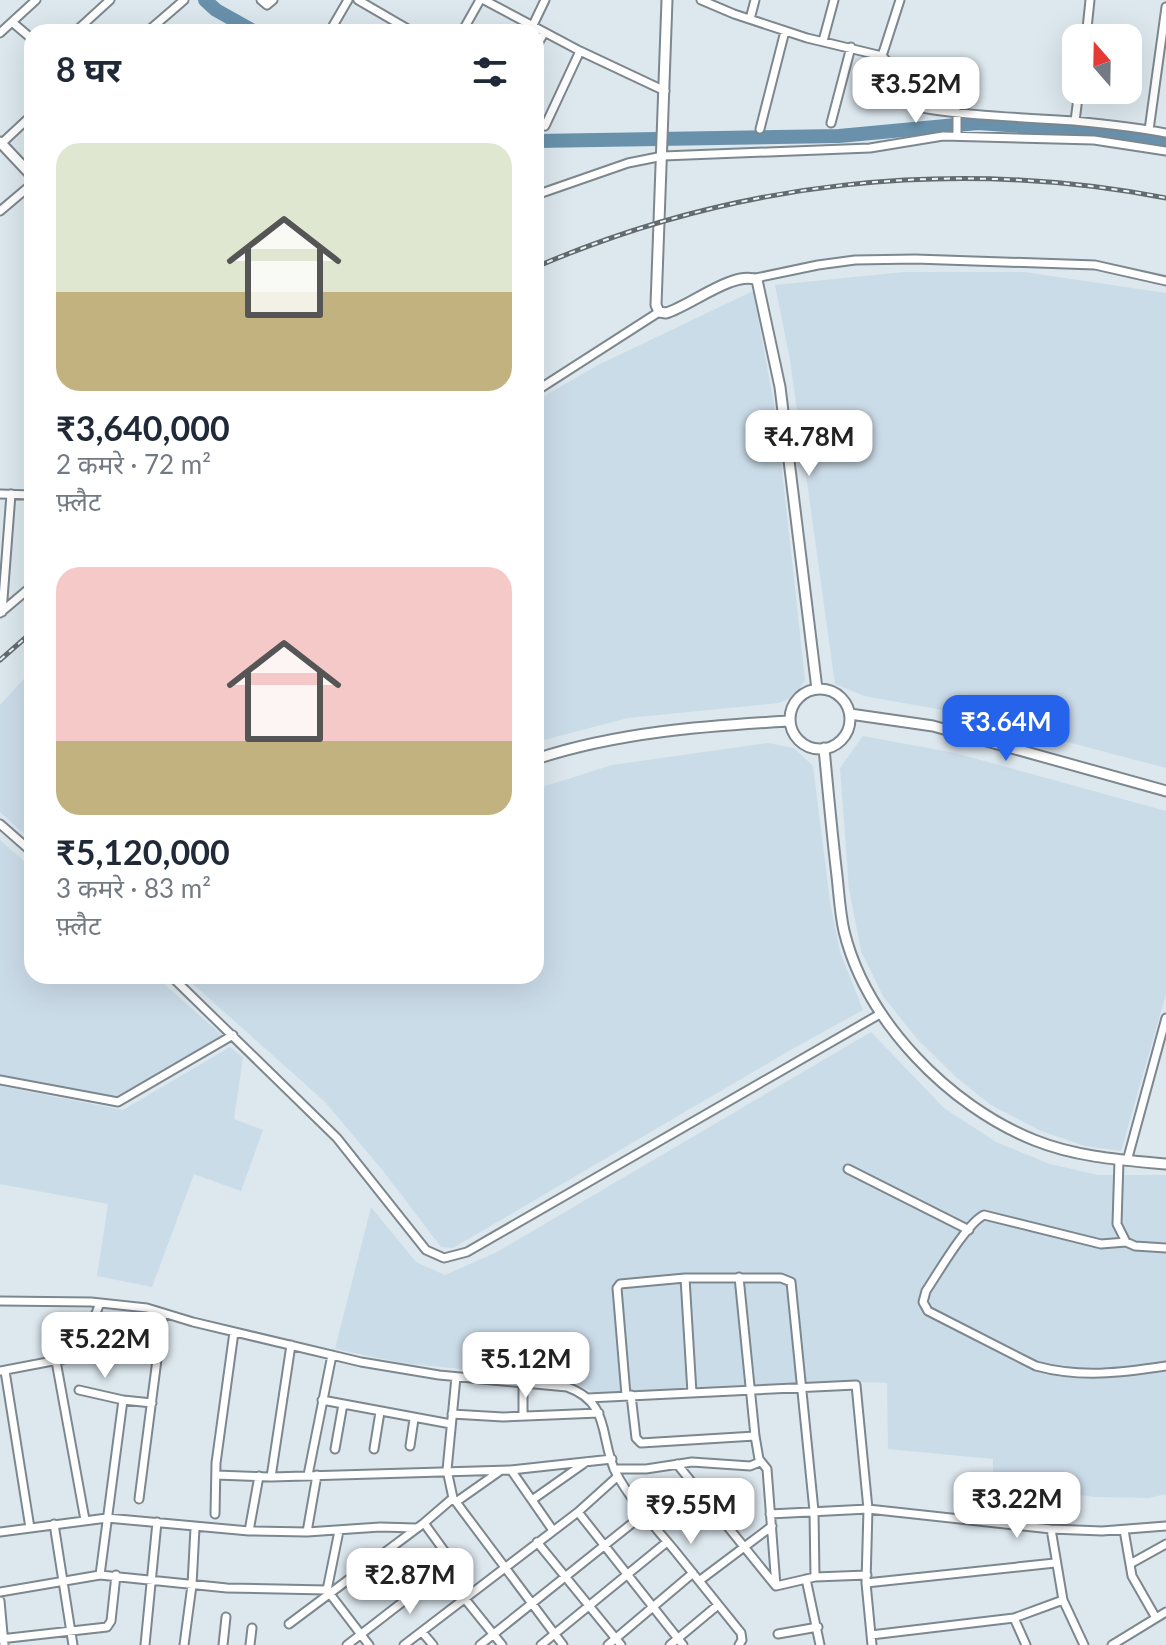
<!DOCTYPE html>
<html lang="hi">
<head>
<meta charset="utf-8">
<style>
	:root { --surface:#fff; --page:#f6f6f7; --text:#1f2937; --muted:#747a83; --accent:#2563eb }
	body { margin:0; font-family:Lato,"Noto Sans Devanagari",sans-serif; background:var(--page); color:var(--text); height:100vh; display:flex; flex-direction:column; font-size:30px; white-space:nowrap }
	* { box-sizing:border-box; margin:0 }
	p { font-size:26px; color:var(--muted) }
	.icon { flex:none; width:44px; height:44px; fill:none; stroke:currentColor; stroke-width:2; stroke-linecap:round; stroke-linejoin:round }
	.map { position:relative; flex:1; overflow:hidden }
	.side { position:absolute; left:24px; top:24px; width:520px; height:960px; display:flex; flex-direction:column; background:var(--surface); border-radius:24px; box-shadow:0 8px 32px #0002 }
	.side>* { flex:none }
	.needle { width:52px; rotate:340deg }
	.controls { position:absolute; left:1062px; top:24px; display:grid; gap:16px }
	.controls a { display:grid; place-items:center; width:80px; height:80px; border-radius:16px; background:var(--surface); box-shadow:0 8px 32px #0002; font-size:40px }
	.price { position:absolute; translate:-50% -68px; padding:0 18px; border-radius:16px; background:#fff; color:#222; font-size:26px; line-height:52px; filter:drop-shadow(0 2px 4px #0008) }
	.price::after { content:''; position:absolute; left:50%; top:48px; width:24px; height:18px; margin-left:-12px; background:inherit; clip-path:polygon(0 0,100% 0,50% 100%) }
	.price.selected { background:var(--accent); color:#fff }
	ul { padding:0; list-style:none }
	li { display:grid; align-content:center; gap:16px; height:424px; padding:0 32px }
	li span { display:grid; place-items:center; height:248px; border-radius:24px; color:#555 }
	li>.icon { margin-inline-start:auto }
	span .icon { width:144px; height:144px; fill:#fffc; stroke-width:1 }
	li b { font-size:34px }
	h2 { display:flex; justify-content:space-between; align-items:center; height:96px; padding:0 32px; font-size:34px }
	.map>svg:first-child { display:block }
	.built { fill:#cbdce9 }
	.lines { fill:none; stroke-linecap:round; stroke-linejoin:round }
	.river { stroke:#6991ac; stroke-width:14 }
	.minor-casing { stroke:#7d878e; stroke-width:11 }
	.tertiary-casing { stroke:#7d878e; stroke-width:13 }
	.minor { stroke:#fff; stroke-width:7 }
	.tertiary { stroke:#fff; stroke-width:9 }
	.rail-casing { stroke:#646b6e; stroke-width:5 }
	.rail { stroke:#e9f4fc; stroke-width:2; stroke-dasharray:6; stroke-linecap:butt }
</style>
</head>
<body>
<div class="map">
<svg width="1166" height="1645" viewBox="0 0 1166 1645">
	<rect width="100%" height="100%" fill="#dce7ee"/>
	<path class="built" d="M904,272H1024L1166,293V768L954,712L864,696L835,684L790,360L775,285Z
		M753,291L776,415L805,680L794,696L779,703L628,718L536,742V401L596,366Z
		M32,670V841L0,812V705Z
		M863,736L955,753L1166,811V994L1121,1151L1085,1146L1041,1131L991,1105L957,1078L917,1039L883,996L861,951L849,889L840,768Z
		M768,743L794,748L813,766L830,902L840,952L863,1010L787,1052L453,1248L441,1247L384,1172L325,1102L184,976H536V789L612,765Z
		M0,840L32,868V976H155L223,1036L117,1097L0,1075Z
		M871,1032L944,1108L996,1142L1050,1164L1098,1175H1166V1494L1148,1498L1094,1497L993,1481V1459L888,1449L887,1383L837,1381L594,1393L569,1380L402,1363L335,1349L371,1207L416,1262L445,1275L497,1252Z
		M230,1047L243,1057L234,1119L263,1130L241,1191L194,1174L152,1287L97,1276L108,1204L0,1184V1086L123,1110Z"/>
	<g class="lines">
		<path class="river" d="M205,0L216,10L255,32
			M536,141L839,136L978,123L1090,131L1166,143"/>
		<defs>
			<path id="minor" d="M261,0L267,5L273,0
				M358,0L413,32
				M484,0L580,51L665,91
				M701,0L734,14L807,38L882,56C896,68 894,93 909,104C922,114 1049,119 1074,121C1105,124 1136,127 1166,133
				M750,19L755,0
				M12,22L32,39
				M532,27L545,0
				M330,31L348,0
				M75,32L110,0
				M147,32L184,0
				M462,32L480,0
				M0,33L36,0
				M1086,38L1090,0
				M823,41L834,0
				M536,47L544,33
				M882,56L900,0
				M1075,121L1079,90
				M831,123L851,47
				M545,126L580,51
				M760,129L785,31
				M1149,130L1166,7
				M957,136V112
				M2,143L32,115
				M536,195L628,163L663,156L870,148L943,136L1094,140L1166,151
				M0,211L32,184
				M756,278L818,265L855,260L915,259L1095,265L1166,281
				M536,391L659,312
				M0,494L32,495
				M2,612L11,494
				M0,613L32,586
				M0,824L32,852
				M171,976L337,1138L426,1250L444,1258L467,1252L880,1014
				M0,1080L118,1102L233,1035
				M1119,1160L1117,1224L1126,1242
				M1127,1161L1166,1018
				M848,1169L969,1230
				M1166,1248L1135,1246L1126,1242L1101,1244L984,1215C967,1223 938,1273 926,1291L923,1302L928,1311L1036,1366C1080,1378 1121,1373 1166,1366
				M739,1277L755,1436L759,1459L767,1469L776,1586
				M685,1278L692,1393
				M0,1301L91,1302L147,1308L193,1322L361,1362L439,1375L567,1387C612,1403 599,1439 616,1473C631,1501 655,1527 675,1551C697,1578 719,1606 741,1633L742,1640L739,1645
				M56,1361L85,1520
				M0,1371L79,1356L100,1303
				M5,1371L30,1528
				M456,1377L447,1470L453,1498L563,1645
				M523,1383V1416
				M79,1390L123,1400
				M626,1395L617,1288L620,1284L685,1278H781L791,1282L814,1511L815,1577
				M631,1395L636,1438L641,1443L755,1436
				M588,1398L856,1385L868,1509L866,1583
				M322,1400L451,1424
				M452,1414L503,1417L599,1413
				M410,1446L414,1419
				M335,1449L343,1404
				M374,1449L380,1412
				M677,1464L775,1585
				M614,1469H646L692,1462L750,1466L760,1462
				M511,1470L552,1529
				M216,1475L271,1477L511,1470L612,1459
				M308,1475L332,1355
				M271,1477L291,1345
				M139,1499L163,1313
				M532,1500L586,1462
				M456,1502L500,1471
				M578,1512L683,1645
				M215,1514L216,1463L234,1332
				M770,1514L868,1509L1051,1529L1102,1531L1166,1526
				M54,1524L73,1645
				M1051,1529L1063,1600L1084,1645
				M1124,1530L1132,1576L1156,1618
				M249,1531L259,1476
				M0,1532L107,1518L249,1531L307,1532L380,1527L416,1528
				M307,1532L317,1475
				M537,1542L621,1645
				M1130,1564L1166,1544
				M100,1575L123,1400L152,1403
				M806,1579L820,1645
				M699,1581L772,1526
				M776,1586L815,1577L867,1575
				M327,1590L339,1531
				M0,1592L100,1575L227,1588L327,1590L369,1645
				M465,1599L502,1645
				M0,1601L4,1645
				M1014,1618L1026,1645
				M289,1624L424,1523L453,1498
				M422,1632L433,1645
				M778,1634L818,1627
				M871,1635L1014,1618L1063,1600
				M0,1639L107,1627L111,1621L116,1575
				M145,1645L157,1522
				M184,1645L192,1585L195,1528
				M223,1645L226,1617
				M250,1645L252,1628
				M347,1645L453,1563L424,1523
				M404,1645L578,1512L618,1476
				M480,1645L645,1513
				M541,1645L667,1542
				M608,1645L693,1573
				M670,1645L718,1605
				M872,1645L866,1583L1055,1563
				M1112,1645L1166,1612"/>
			<path id="tertiary" d="M667,0L656,305L659,312L666,313C690,306 734,270 757,280L780,387L817,689
				M0,142L32,176
				M790 719a30 30 0 1 1 60 0a30 30 0 1 1-60 0Z
				M850,714L933,726L1166,791
				M824,748C828,791 832,834 837,876C839,894 840,913 844,931C866,1021 949,1106 1034,1140C1076,1157 1121,1160 1166,1164
				M536,759C618,732 704,726 789,721"/>
		</defs>
		<use href="#minor" class="minor-casing"/>
		<use href="#tertiary" class="tertiary-casing"/>
		<use href="#minor" class="minor"/>
		<use href="#tertiary" class="tertiary"/>
		<defs>
			<path id="rail" d="M536,267C736,181 953,157 1166,198
				M0,660L32,632"/>
		</defs>
		<use href="#rail" class="rail-casing"/>
		<use href="#rail" class="rail"/>
	</g>
</svg>
<div class="controls">
<a><svg class="needle" viewBox="-14 -14 28 28"><path d="M0-13l5 13h-10z" fill="#e53935"/><path d="M0 13l5-13h-10z" fill="#747a83"/></svg></a>
</div>
<b class="price" style="left:916px;top:125px">₹3.52M</b>
<b class="price" style="left:809px;top:478px">₹4.78M</b>
<b class="price selected" style="left:1006px;top:763px">₹3.64M</b>
<b class="price" style="left:105px;top:1380px">₹5.22M</b>
<b class="price" style="left:526px;top:1400px">₹5.12M</b>
<b class="price" style="left:1017px;top:1540px">₹3.22M</b>
<b class="price" style="left:691px;top:1546px">₹9.55M</b>
<b class="price" style="left:410px;top:1616px">₹2.87M</b>
<section class="side">
<h2>8 घर<svg class="icon" aria-label="filters" viewBox="0 0 24 24"><path d="M4 7h16M4 17h16"/><circle cx="9" cy="7" r="2"/><circle cx="15" cy="17" r="2"/></svg></h2>
<ul>
<li><span style="background:linear-gradient(#dfe7d0 60%,#c2b280 0)"><svg class="icon" aria-label="home" viewBox="0 0 24 24"><path d="M3 11l9-7 9 7M6 9v11h12V9"/></svg></span><div><b>₹3,640,000</b><p>2 कमरे · 72 m²</p><p>फ़्लैट</p></div></li>
<li><span style="background:linear-gradient(#f6c9c9 70%,#c2b280 0)"><svg class="icon" aria-label="home" viewBox="0 0 24 24"><path d="M3 11l9-7 9 7M6 9v11h12V9"/></svg></span><div><b>₹5,120,000</b><p>3 कमरे · 83 m²</p><p>फ़्लैट</p></div></li>
</ul>
</section>
</div>
</body>
</html>
